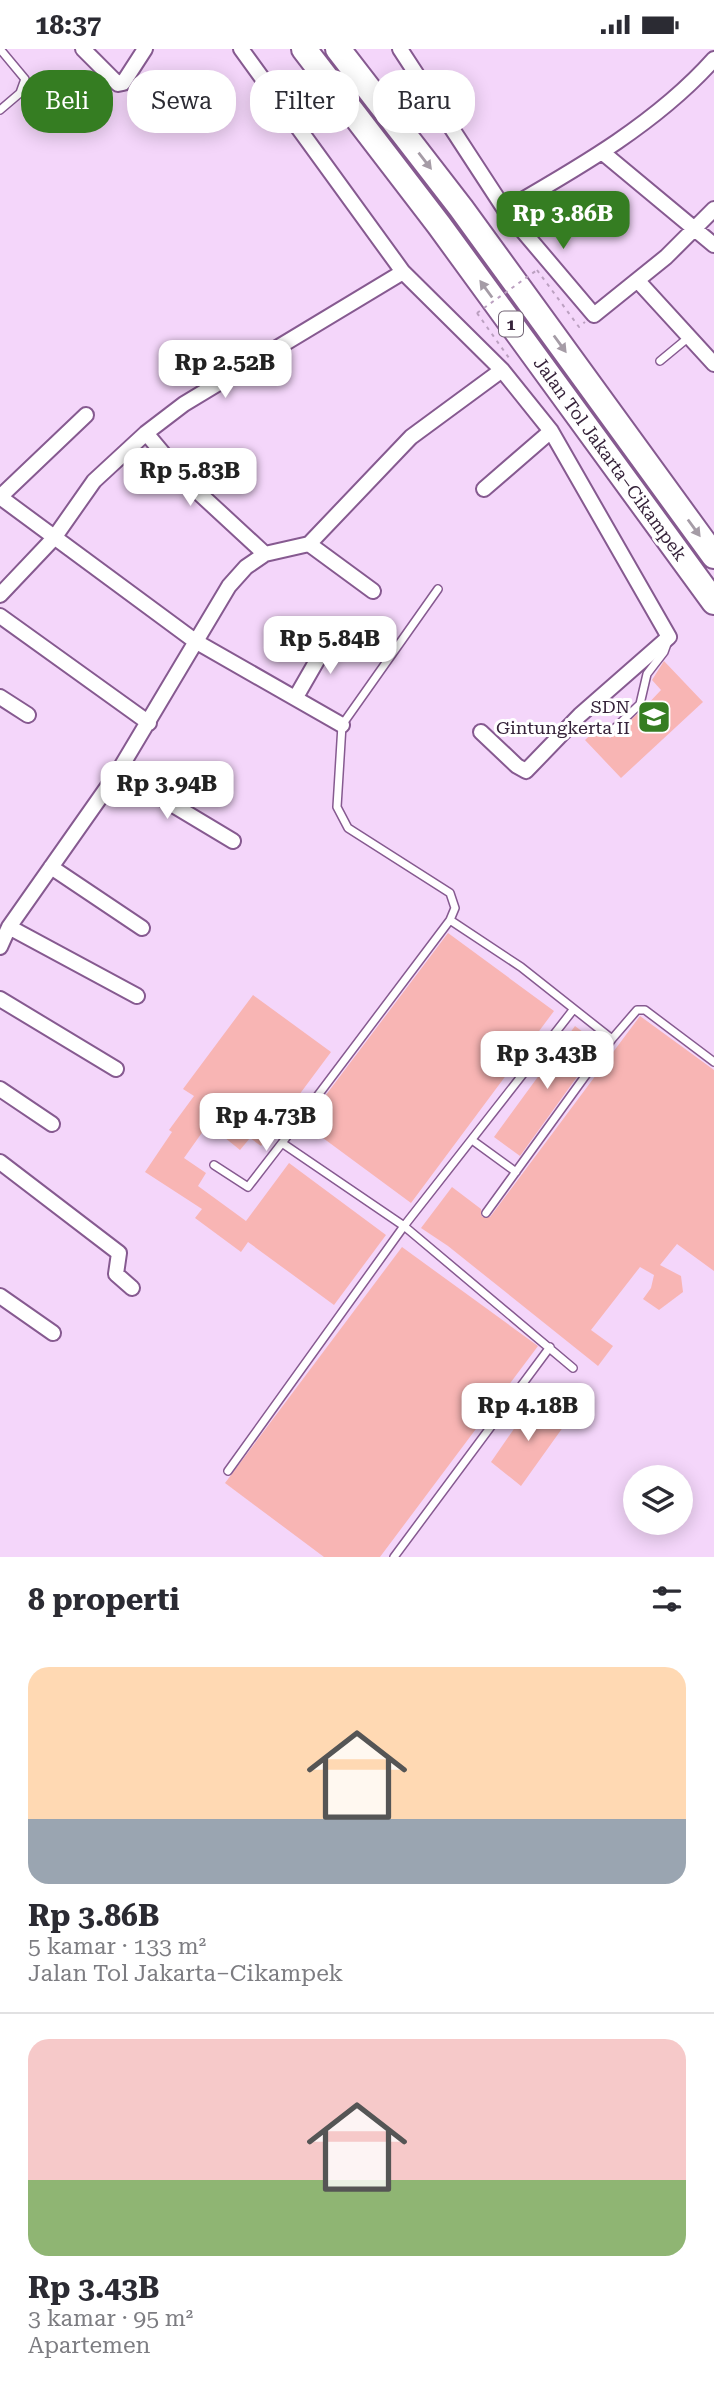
<!DOCTYPE html>
<html lang="id">
<head>
<meta charset="utf-8">
<style>
	:root { --surface:#fff; --page:#f2f2f3; --text:#2b2b33; --muted:#7c7c81; --line:#e1e1e2; --accent:#357d22 }
	body { margin:0; font-family:"Roboto Serif",serif; background:var(--page); color:var(--text); height:100vh; display:flex; flex-direction:column; font-size:26px; white-space:nowrap }
	* { box-sizing:border-box; margin:0 }
	p { font-size:23px; color:var(--muted) }
	.icon { flex:none; width:38px; height:38px; fill:none; stroke:currentColor; stroke-width:2; stroke-linecap:round; stroke-linejoin:round }
	.map { position:relative; height:1508px; overflow:hidden }
	.details { display:flex; flex-direction:column; background:var(--surface); flex:1 }
	.details>* { flex:none }
	.hud { position:absolute; left:21px; top:21px; width:672px; height:63px; display:flex; gap:14px }
	.buttons { position:absolute; left:623px; top:1416px; display:grid; gap:14px }
	.buttons a { display:grid; place-items:center; width:70px; height:70px; border-radius:50%; background:var(--surface); box-shadow:0 4px 18px #0003; font-size:35px }
	.price { position:absolute; translate:-50% -60px; padding:0 16px; border-radius:14px; background:#fff; color:#222; font-size:23px; line-height:46px; filter:drop-shadow(0 2px 4px #0008) }
	.price::after { content:''; position:absolute; left:50%; top:42px; width:21px; height:16px; margin-left:-10px; background:inherit; clip-path:polygon(0 0,100% 0,50% 100%) }
	.price.current { background:var(--accent); color:#fff }
	ul { padding:0; list-style:none }
	li { display:grid; align-content:center; gap:14px; height:371px; padding:0 28px }
	li+li { border-top:2px solid var(--line) }
	li span { display:grid; place-items:center; height:217px; border-radius:21px; color:#555 }
	li>.icon { margin-inline-start:auto }
	span .icon { width:126px; height:126px; fill:#fffc; stroke-width:1 }
	li b { font-size:30px }
	h2 { display:flex; justify-content:space-between; align-items:center; height:84px; padding:0 28px; font-size:30px }
	.pill { padding:0 24px; border-radius:28px; background:var(--surface); box-shadow:0 4px 18px #0003; font-size:24px; line-height:63px }
	.pill.current { background:var(--accent); color:#fff }
	.status { display:flex; justify-content:space-between; align-items:center; height:49px; padding:0 35px; background:var(--surface); direction:ltr }
	.status svg { height:19px; fill:currentColor }
	.map>svg:first-child { display:block }
	.building { fill:#f8b5b4 }
	.lines { fill:none; stroke-linecap:round; stroke-linejoin:round }
	.service-casing { stroke:#865a90; stroke-width:10 }
	.minor-casing { stroke:#865a90; stroke-width:18 }
	.motorway-casing { stroke:#865a90; stroke-width:28 }
	.path { stroke:#bba0c0; stroke-width:2; stroke-dasharray:3.5 5; stroke-linecap:butt }
	.service { stroke:#fff; stroke-width:7 }
	.minor { stroke:#fff; stroke-width:14 }
	.motorway { stroke:#fff; stroke-width:24 }
	.path-bridge { stroke:#bba0c0; stroke-width:2; stroke-dasharray:3.5 5; stroke-linecap:butt }
	.oneway { fill:#a59ca6 }
	.labels { text-anchor:middle; stroke-width:6; stroke-linejoin:round; paint-order:stroke }
	.shield { fill:#fff; stroke:#726575; stroke-width:2 }
	.shield-label { font-size:16px; font-weight:bold; fill:#36233a }
	.street-label { font-size:18px; fill:#36233a; stroke:#fff }
	.poi-label { font-size:18px; fill:#36233a; stroke:#fff; text-anchor:end }
</style>
</head>
<body>
<div class="status"><b>18:37</b><svg viewBox="0 0 49 12"><path d="M0 12V9h3v3zM5 12V6h3v6zM10 12V3h3v9zM15 12V0h3v12zM26 1h20v11H26zM47 4h2v5h-2z"/></svg></div>
<div class="map">
<svg width="714" height="1508" viewBox="0 0 714 1508">
	<rect width="100%" height="100%" fill="#f4d6fa"/>
	<path class="building" d="M664,612L703,653L621,729L585,691L599,678L610,689L644,659L661,641L652,631Z
		M448,884L554,962L411,1154L304,1075Z
		M253,946L331,1003L261,1097L250,1089L240,1101L214,1080L212,1083L206,1078L184,1109L206,1124L198,1137L246,1172L289,1114L386,1186L334,1256L248,1193L241,1203L195,1169L202,1160L145,1123L172,1083L169,1081L194,1047L183,1040Z
		M640,967L714,1021V1222L677,1195L660,1216L681,1227L683,1243L659,1261L643,1250L651,1239L654,1226L640,1218L591,1281L613,1297L598,1317L448,1197L421,1179L452,1138L481,1160L482,1168H490Z
		M575,977L600,996L520,1107L494,1088Z
		M402,1198L538,1297L380,1508H324L225,1434Z
		M534,1351L566,1374L521,1437L491,1413Z"/>
	<g class="lines">
		<defs>
			<path id="service" d="M0,0L25,30L20,44L0,61
				M660,312L689,288
				M438,540L342,676L337,758L348,779L450,844L455,859L450,871L521,918L612,990L637,961H645L714,1013
				M615,679L640,655L647,625L664,603L668,592
				M450,871L282,1094L404,1177L573,961
				M472,1091L516,1123
				M214,1116L248,1138L282,1094
				M486,1164L612,990
				M228,1422L404,1177L573,1319
				M394,1508L550,1298"/>
			<path id="minor" d="M83,0L118,35L123,34L145,0
				M241,0L403,223L502,321L551,382L669,588L580,666L526,722L517,717L481,683
				M400,0L505,161L594,266L666,208L714,160
				M602,103L714,196
				M505,161C578,119 657,74 714,10
				M638,232L714,315
				M86,366L0,448L195,592L342,676
				M146,384L187,433L265,505
				M484,440L551,382
				M309,495L373,542
				M0,546L54,489L94,432L146,384L184,355L403,223
				M0,567L149,674
				M0,648L28,666
				M296,648L319,608L312,600L320,584
				M118,723L233,792
				M51,818L142,879
				M9,878L137,947
				M0,898L9,878L118,723L229,537L246,518L265,505L309,495L411,388L502,321
				M0,950L116,1020
				M0,1040L52,1075
				M0,1113L119,1204L116,1225L132,1239
				M0,1247L53,1284"/>
			<path id="motorway" d="M304,0L439,176L714,553
				M338,0L461,159L714,507"/>
		</defs>
		<use href="#service" class="service-casing"/>
		<use href="#minor" class="minor-casing"/>
		<use href="#motorway" class="motorway-casing"/>
		<path class="path" d="M537,221L579,278L585,273
			M477,264L509,309"/>
		<use href="#service" class="service"/>
		<use href="#minor" class="minor"/>
		<use href="#motorway" class="motorway"/>
		<path class="path-bridge" d="M477,264L537,221"/>
	</g>
	<defs><path id="oneway-solid" d="M-6-.8H1V-3.2L6.5 0L1 3.2V.8H-6Z" transform="scale(1.75)"/></defs>
	<g class="oneway">
		<use href="#oneway-solid" transform="translate(425 112) rotate(52)"/>
		<use href="#oneway-solid" transform="translate(486 240) rotate(-126)"/>
		<use href="#oneway-solid" transform="translate(560 295) rotate(54)"/>
		<use href="#oneway-solid" transform="translate(694 479) rotate(54)"/>
	</g>
	<defs>
		<symbol id="school-square" viewBox="-11 -11 22 22"><rect x="-9" y="-9" width="18" height="18" rx="4" fill="#357d22" stroke="#fff"/><path d="M0-5L7-2L0 1L-7-2ZM-4 1L0 2.5L4 1V4Q0 6-4 4Z" fill="#fff"/></symbol>
	</defs>
	<g fill-rule="evenodd">
		<use href="#school-square" x="635" y="649" width="38" height="38"/>
	</g>
	<g class="labels">
		<rect class="shield" x="499" y="262.5" width="24" height="25" rx="5"/>
		<g class="shield-label">
			<text x="511" y="281">1</text>
		</g>
		<g class="street-label">
			<text transform="translate(610 410) rotate(54)" y="6">Jalan Tol Jakarta–Cikampek</text>
		</g>
		<g class="poi-label">
			<text x="630" y="664">SDN<tspan x="630" dy="21">Gintungkerta II</tspan></text>
		</g>
	</g>
</svg>
<div class="buttons">
<a><svg class="icon" aria-label="layers" viewBox="0 0 24 24"><path d="M12 4l9 5-9 5-9-5zM3 14l9 5 9-5"/></svg></a>
</div>
<b class="price current" style="left:563px;top:202px">Rp 3.86B</b>
<b class="price" style="left:225px;top:351px">Rp 2.52B</b>
<b class="price" style="left:190px;top:459px">Rp 5.83B</b>
<b class="price" style="left:330px;top:627px">Rp 5.84B</b>
<b class="price" style="left:167px;top:772px">Rp 3.94B</b>
<b class="price" style="left:547px;top:1042px">Rp 3.43B</b>
<b class="price" style="left:266px;top:1104px">Rp 4.73B</b>
<b class="price" style="left:528px;top:1394px">Rp 4.18B</b>
<div class="hud">
<a class="pill current">Beli</a>
<a class="pill">Sewa</a>
<a class="pill">Filter</a>
<a class="pill">Baru</a>
</div>
</div>
<section class="details">
<h2>8 properti<svg class="icon" aria-label="filters" viewBox="0 0 24 24"><path d="M4 7h16M4 17h16"/><circle cx="9" cy="7" r="2"/><circle cx="15" cy="17" r="2"/></svg></h2>
<ul>
<li><span style="background:linear-gradient(#ffd9b3 70%,#9aa5b1 0)"><svg class="icon" aria-label="home" viewBox="0 0 24 24"><path d="M3 11l9-7 9 7M6 9v11h12V9"/></svg></span><div><b>Rp 3.86B</b><p>5 kamar · 133 m²</p><p>Jalan Tol Jakarta–Cikampek</p></div></li>
<li><span style="background:linear-gradient(#f6c9c9 65%,#8fb573 0)"><svg class="icon" aria-label="home" viewBox="0 0 24 24"><path d="M3 11l9-7 9 7M6 9v11h12V9"/></svg></span><div><b>Rp 3.43B</b><p>3 kamar · 95 m²</p><p>Apartemen</p></div></li>
</ul>
</section>
</body>
</html>
